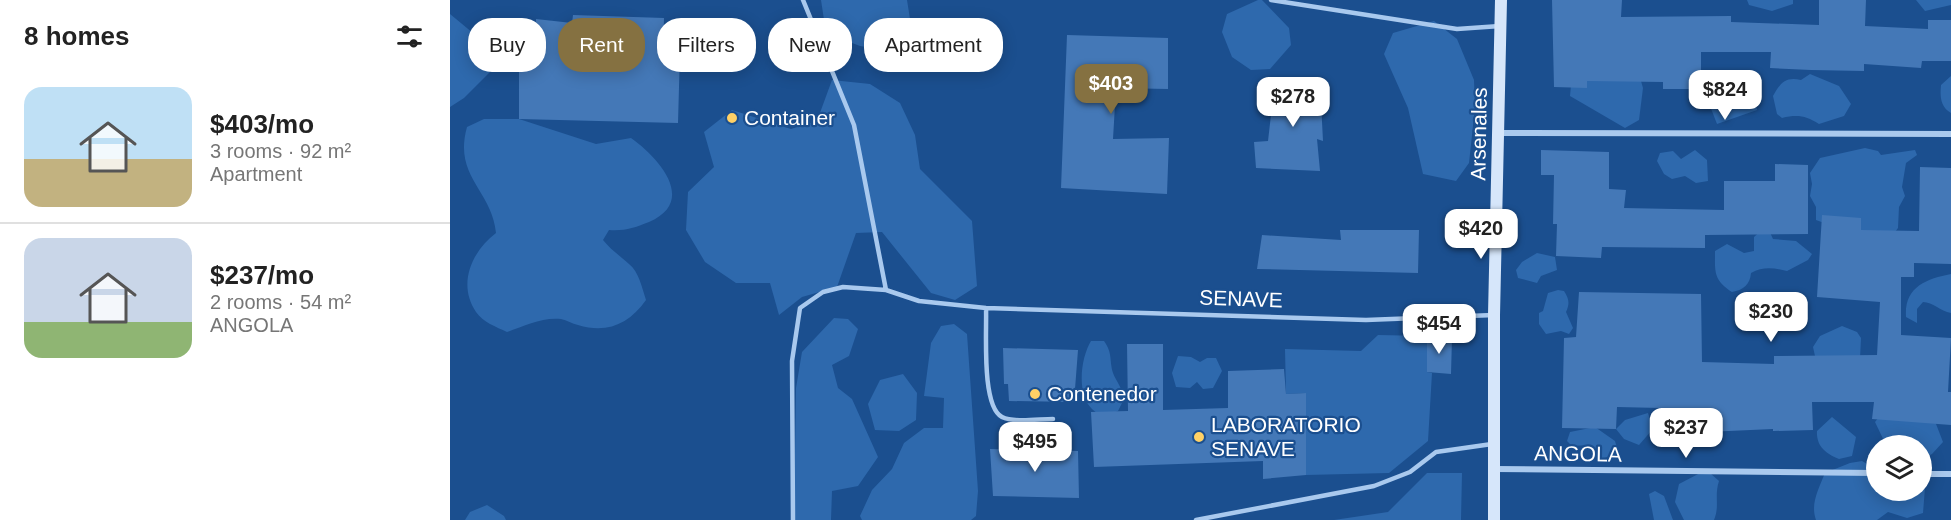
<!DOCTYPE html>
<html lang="en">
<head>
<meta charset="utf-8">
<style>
	:root { --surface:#fff; --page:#f6f6f6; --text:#222; --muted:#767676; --line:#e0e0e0; --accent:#857141 }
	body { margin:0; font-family:Helvetica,sans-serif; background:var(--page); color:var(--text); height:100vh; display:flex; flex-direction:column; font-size:22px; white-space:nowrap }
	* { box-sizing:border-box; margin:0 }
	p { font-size:20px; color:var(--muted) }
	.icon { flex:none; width:33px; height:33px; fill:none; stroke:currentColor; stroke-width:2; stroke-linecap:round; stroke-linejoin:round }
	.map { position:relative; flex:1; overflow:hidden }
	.drawer { display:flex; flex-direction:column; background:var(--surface); width:450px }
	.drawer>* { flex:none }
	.guide { position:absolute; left:18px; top:18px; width:570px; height:54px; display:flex; gap:12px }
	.controls { position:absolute; left:1416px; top:435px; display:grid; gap:12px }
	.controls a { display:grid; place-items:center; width:66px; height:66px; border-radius:50%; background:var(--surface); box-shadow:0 3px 15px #0003; font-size:30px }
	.price { position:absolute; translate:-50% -51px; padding:0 14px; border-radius:12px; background:#fff; color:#222; font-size:20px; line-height:39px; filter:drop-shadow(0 2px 3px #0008) }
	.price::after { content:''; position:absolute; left:50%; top:36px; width:18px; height:14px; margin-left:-9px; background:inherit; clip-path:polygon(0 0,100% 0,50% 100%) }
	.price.active { background:var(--accent); color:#fff }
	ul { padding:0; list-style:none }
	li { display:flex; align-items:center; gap:18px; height:150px; padding:0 24px }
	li+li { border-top:2px solid var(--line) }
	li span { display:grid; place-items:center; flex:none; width:168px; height:120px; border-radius:18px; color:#555 }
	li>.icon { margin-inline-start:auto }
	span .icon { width:72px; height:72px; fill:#fffc; stroke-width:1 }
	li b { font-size:26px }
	h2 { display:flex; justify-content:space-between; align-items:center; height:72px; padding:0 24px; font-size:26px }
	.pill { padding:0 21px; border-radius:24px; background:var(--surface); box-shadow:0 3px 15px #0003; font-size:21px; line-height:54px }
	.pill.active { background:var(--accent); color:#fff }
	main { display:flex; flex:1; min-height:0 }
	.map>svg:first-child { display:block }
	.green { fill:#2e69ad }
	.building { fill:#4478b7 }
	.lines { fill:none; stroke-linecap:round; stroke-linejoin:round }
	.service { stroke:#a9c9ee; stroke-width:4.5 }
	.minor { stroke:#a9c9ee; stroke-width:6 }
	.secondary { stroke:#d6e6fa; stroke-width:12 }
	.poi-dot { fill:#ffd166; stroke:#1b4f8f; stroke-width:2 }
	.labels { text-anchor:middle; stroke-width:4.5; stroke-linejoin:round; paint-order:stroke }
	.poi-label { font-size:21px; fill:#fff; stroke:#1b4f8f; text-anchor:start }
	.street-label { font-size:21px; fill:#fff; stroke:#1b4f8f }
</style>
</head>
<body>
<main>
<section class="drawer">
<h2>8 homes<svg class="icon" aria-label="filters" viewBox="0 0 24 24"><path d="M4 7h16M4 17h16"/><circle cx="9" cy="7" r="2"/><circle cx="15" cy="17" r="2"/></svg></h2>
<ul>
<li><span style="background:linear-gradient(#bfe0f5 60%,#c2b280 0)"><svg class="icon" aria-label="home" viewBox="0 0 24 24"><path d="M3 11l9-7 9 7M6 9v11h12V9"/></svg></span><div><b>$403/mo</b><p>3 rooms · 92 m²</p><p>Apartment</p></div></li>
<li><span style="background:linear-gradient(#c9d6e8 70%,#8fb573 0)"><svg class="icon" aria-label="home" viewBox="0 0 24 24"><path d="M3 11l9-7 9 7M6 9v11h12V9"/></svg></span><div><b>$237/mo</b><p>2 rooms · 54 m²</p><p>ANGOLA</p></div></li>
</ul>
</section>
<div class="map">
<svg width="1501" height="520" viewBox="0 0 1501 520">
	<rect width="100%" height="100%" fill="#1b4f8f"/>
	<path class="green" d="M371,0H457L460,19L445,52L410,46L376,33Z
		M808,0H812L839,28L841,45L820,69L801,70L782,57L772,32L777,14Z
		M1297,0H1343V4L1322,11L1299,5Z
		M1466,0H1501V5L1475,11Z
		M0,14L29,38L40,72L14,98L0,107Z
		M984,21L1007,39L1024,80L1025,107L1019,163L1006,181L973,174L958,108L934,54L943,33Z
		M1183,53L1193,88L1189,120L1175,128L1120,96L1122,75Z
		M1360,74L1389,86L1401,104L1394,116L1369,124C1356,116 1348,114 1332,118L1327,114L1323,96C1330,83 1336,76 1351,80Z
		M1274,75L1297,89H1303L1307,110L1267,124L1255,93V83Z
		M1501,76V113C1490,107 1490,96 1491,85Z
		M382,80L420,84L450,103L465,135L470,169L522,221L527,286L505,300L481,293L432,232L406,233L387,287L352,297L329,315L320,283H286L255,262L236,230L238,192L264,167L254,132L282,110L341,129L367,121Z
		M34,119H69L146,144L181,138C208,157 248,201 199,222C184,228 175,231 159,230L153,240C161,250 169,255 179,264C189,272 192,288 196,300C179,324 157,334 128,325C122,324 117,320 111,319C92,317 74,326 57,332C46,327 33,322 26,312C7,284 22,251 46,233C42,190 3,177 17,127Z
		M1415,148L1428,151L1431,155L1465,150L1467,155L1456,163L1452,187L1455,196L1449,207L1448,228L1435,245L1366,220V207L1360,196L1362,184L1360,173L1370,158Z
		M1245,150L1257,160L1258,181L1246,183L1235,176L1222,179L1214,174L1207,161L1210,153L1223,151L1231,159Z
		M1314,228H1318L1323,239L1346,241L1362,254L1358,260L1337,271C1325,268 1313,266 1301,273C1300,285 1293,290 1282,292C1263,280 1265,271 1265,251L1277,244L1294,253L1304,251V237Z
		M1087,253L1105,257L1107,270L1091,276L1087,283L1068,278L1066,270L1072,262Z
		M1501,274V313C1490,311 1483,302 1473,302L1467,309V323L1456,317C1454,287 1476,279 1501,274Z
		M1108,290L1114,291C1119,299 1120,303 1116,312L1123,328L1119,334L1111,331L1096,334L1089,324V313L1093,311L1098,293Z
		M384,318L398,319L408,329L399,356L382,365L388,388L402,399L428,457L408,486L382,491L381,520H344L346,388L352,352Z
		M504,324L517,334L528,491L526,516L521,520H412L410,516L422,490L442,469L454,443L474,428H493L494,398L474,396L481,343L491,326Z
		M1392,326L1407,332L1411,338L1410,359L1365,356L1363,347L1370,336Z
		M928,335L977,336V372L982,373L978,441L939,473L856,475V393L836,394L835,349L911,351Z
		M641,341H654C663,354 659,359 663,373C666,381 672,387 674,399L668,411L654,417C650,415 645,412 642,409C626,394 631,357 641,341Z
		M728,356L741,357L750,362L757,358H766L772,371L763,388L753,389L747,382L740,388L726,387L722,373Z
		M453,374L467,393L466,420L449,431L425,430L418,404L430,380Z
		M1481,411L1493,442L1482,454L1472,459V446L1436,445L1425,422L1433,412Z
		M1198,413L1203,429L1189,445L1174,439L1166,429L1175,420Z
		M1382,417L1406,437L1402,456L1389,459C1376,454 1366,446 1367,431Z
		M1222,419C1237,419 1246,433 1250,445L1238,450L1232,448L1226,437L1211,432L1212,426Z
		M1145,427L1165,441L1167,448L1162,456L1151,459L1139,445L1122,446L1117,441L1120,432Z
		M1412,461L1426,469V490H1472V484L1475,488L1473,513L1457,518L1438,512L1427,520H1366C1360,504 1369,488 1375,473L1400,463Z
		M1252,472L1260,473L1269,481C1264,496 1270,506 1264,520H1234L1225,502L1229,484Z
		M977,473H1012L1011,520H884L938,512Z
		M1205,491L1214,496L1223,520H1204L1199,494Z
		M37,505L54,516L56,520H15L20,512Z"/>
	<path class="building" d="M1102,0H1172L1171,17L1281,16V22L1369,25V0H1416L1415,26L1478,29V20H1501V61H1472L1471,68L1414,64V71L1361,70L1320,68L1321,52H1251V89H1213V82L1137,81V88L1104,87Z
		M123,15L214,18L213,51H230L228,123L69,119V61H87L86,19L122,23Z
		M617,35L718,38V89L666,88L663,139L719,138L717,194L611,188Z
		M825,80H868L866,102H871L873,141L867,139L870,171L806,168L804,142L818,141Z
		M1091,150L1159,152V189L1176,190L1174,208L1274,210V181H1325V164L1358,165V234L1255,235V248L1152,247L1151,258L1106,256L1107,224H1103L1104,175H1091Z
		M1470,167L1501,168V264L1464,263V277H1451V335L1501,338L1498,392H1501V425L1422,419L1424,402H1362L1363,430L1323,431V429L1256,432L1255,409L1167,407L1166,429L1112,428L1114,338L1126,337L1129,292L1251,294L1252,362L1324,364V356L1427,355L1430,302L1367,297L1372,215L1411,218V230L1469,231Z
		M890,230H969L968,273L807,269L812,235L891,240Z
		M977,337L1002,338L1001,374L977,372Z
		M677,344H713V410L778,408V371L834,369L836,394L856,393V475L813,479V461L644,467L641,412L678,411Z
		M553,348L628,350L624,402L559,401L558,384H554Z
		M540,449L628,451L629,498L543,496Z"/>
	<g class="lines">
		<path class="service" d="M353,0L404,125L436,290
			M821,0L1007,29L1050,26
			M536,308C537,331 531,406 552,417C564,423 589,419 603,419
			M343,520L342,361L350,308L373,292L393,287L436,290L469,301L536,308L916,320L1044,315
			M746,520L924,486L960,472L986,452L1042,444"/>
		<path class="minor" d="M1049,133L1501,134
			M1045,469L1426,473
			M1472,474H1501"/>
		<path class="secondary" d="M1044,520V315L1051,0"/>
	</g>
	<g class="poi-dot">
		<circle cx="282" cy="118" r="6"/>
		<circle cx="585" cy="394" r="6"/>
		<circle cx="749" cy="437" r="6"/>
	</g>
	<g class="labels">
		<g class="poi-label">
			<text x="294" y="125">Container</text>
			<text x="597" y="401">Contenedor</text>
			<text x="761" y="432">LABORATORIO<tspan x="761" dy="24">SENAVE</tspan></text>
		</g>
		<g class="street-label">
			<text transform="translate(1029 134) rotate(-89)" y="7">Arsenales</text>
			<text transform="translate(791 299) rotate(2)" y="7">SENAVE</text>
			<text transform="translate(1128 454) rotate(1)" y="7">ANGOLA</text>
		</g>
	</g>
</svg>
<div class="controls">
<a><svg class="icon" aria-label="layers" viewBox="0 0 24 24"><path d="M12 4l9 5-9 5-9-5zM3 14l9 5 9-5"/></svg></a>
</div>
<b class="price active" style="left:661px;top:115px">$403</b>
<b class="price" style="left:1275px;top:121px">$824</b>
<b class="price" style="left:843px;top:128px">$278</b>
<b class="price" style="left:1031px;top:260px">$420</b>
<b class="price" style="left:1321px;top:343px">$230</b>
<b class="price" style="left:989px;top:355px">$454</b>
<b class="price" style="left:1236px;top:459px">$237</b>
<b class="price" style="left:585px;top:473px">$495</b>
<div class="guide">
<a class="pill">Buy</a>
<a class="pill active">Rent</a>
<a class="pill">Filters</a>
<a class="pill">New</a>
<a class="pill">Apartment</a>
</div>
</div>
</main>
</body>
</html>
